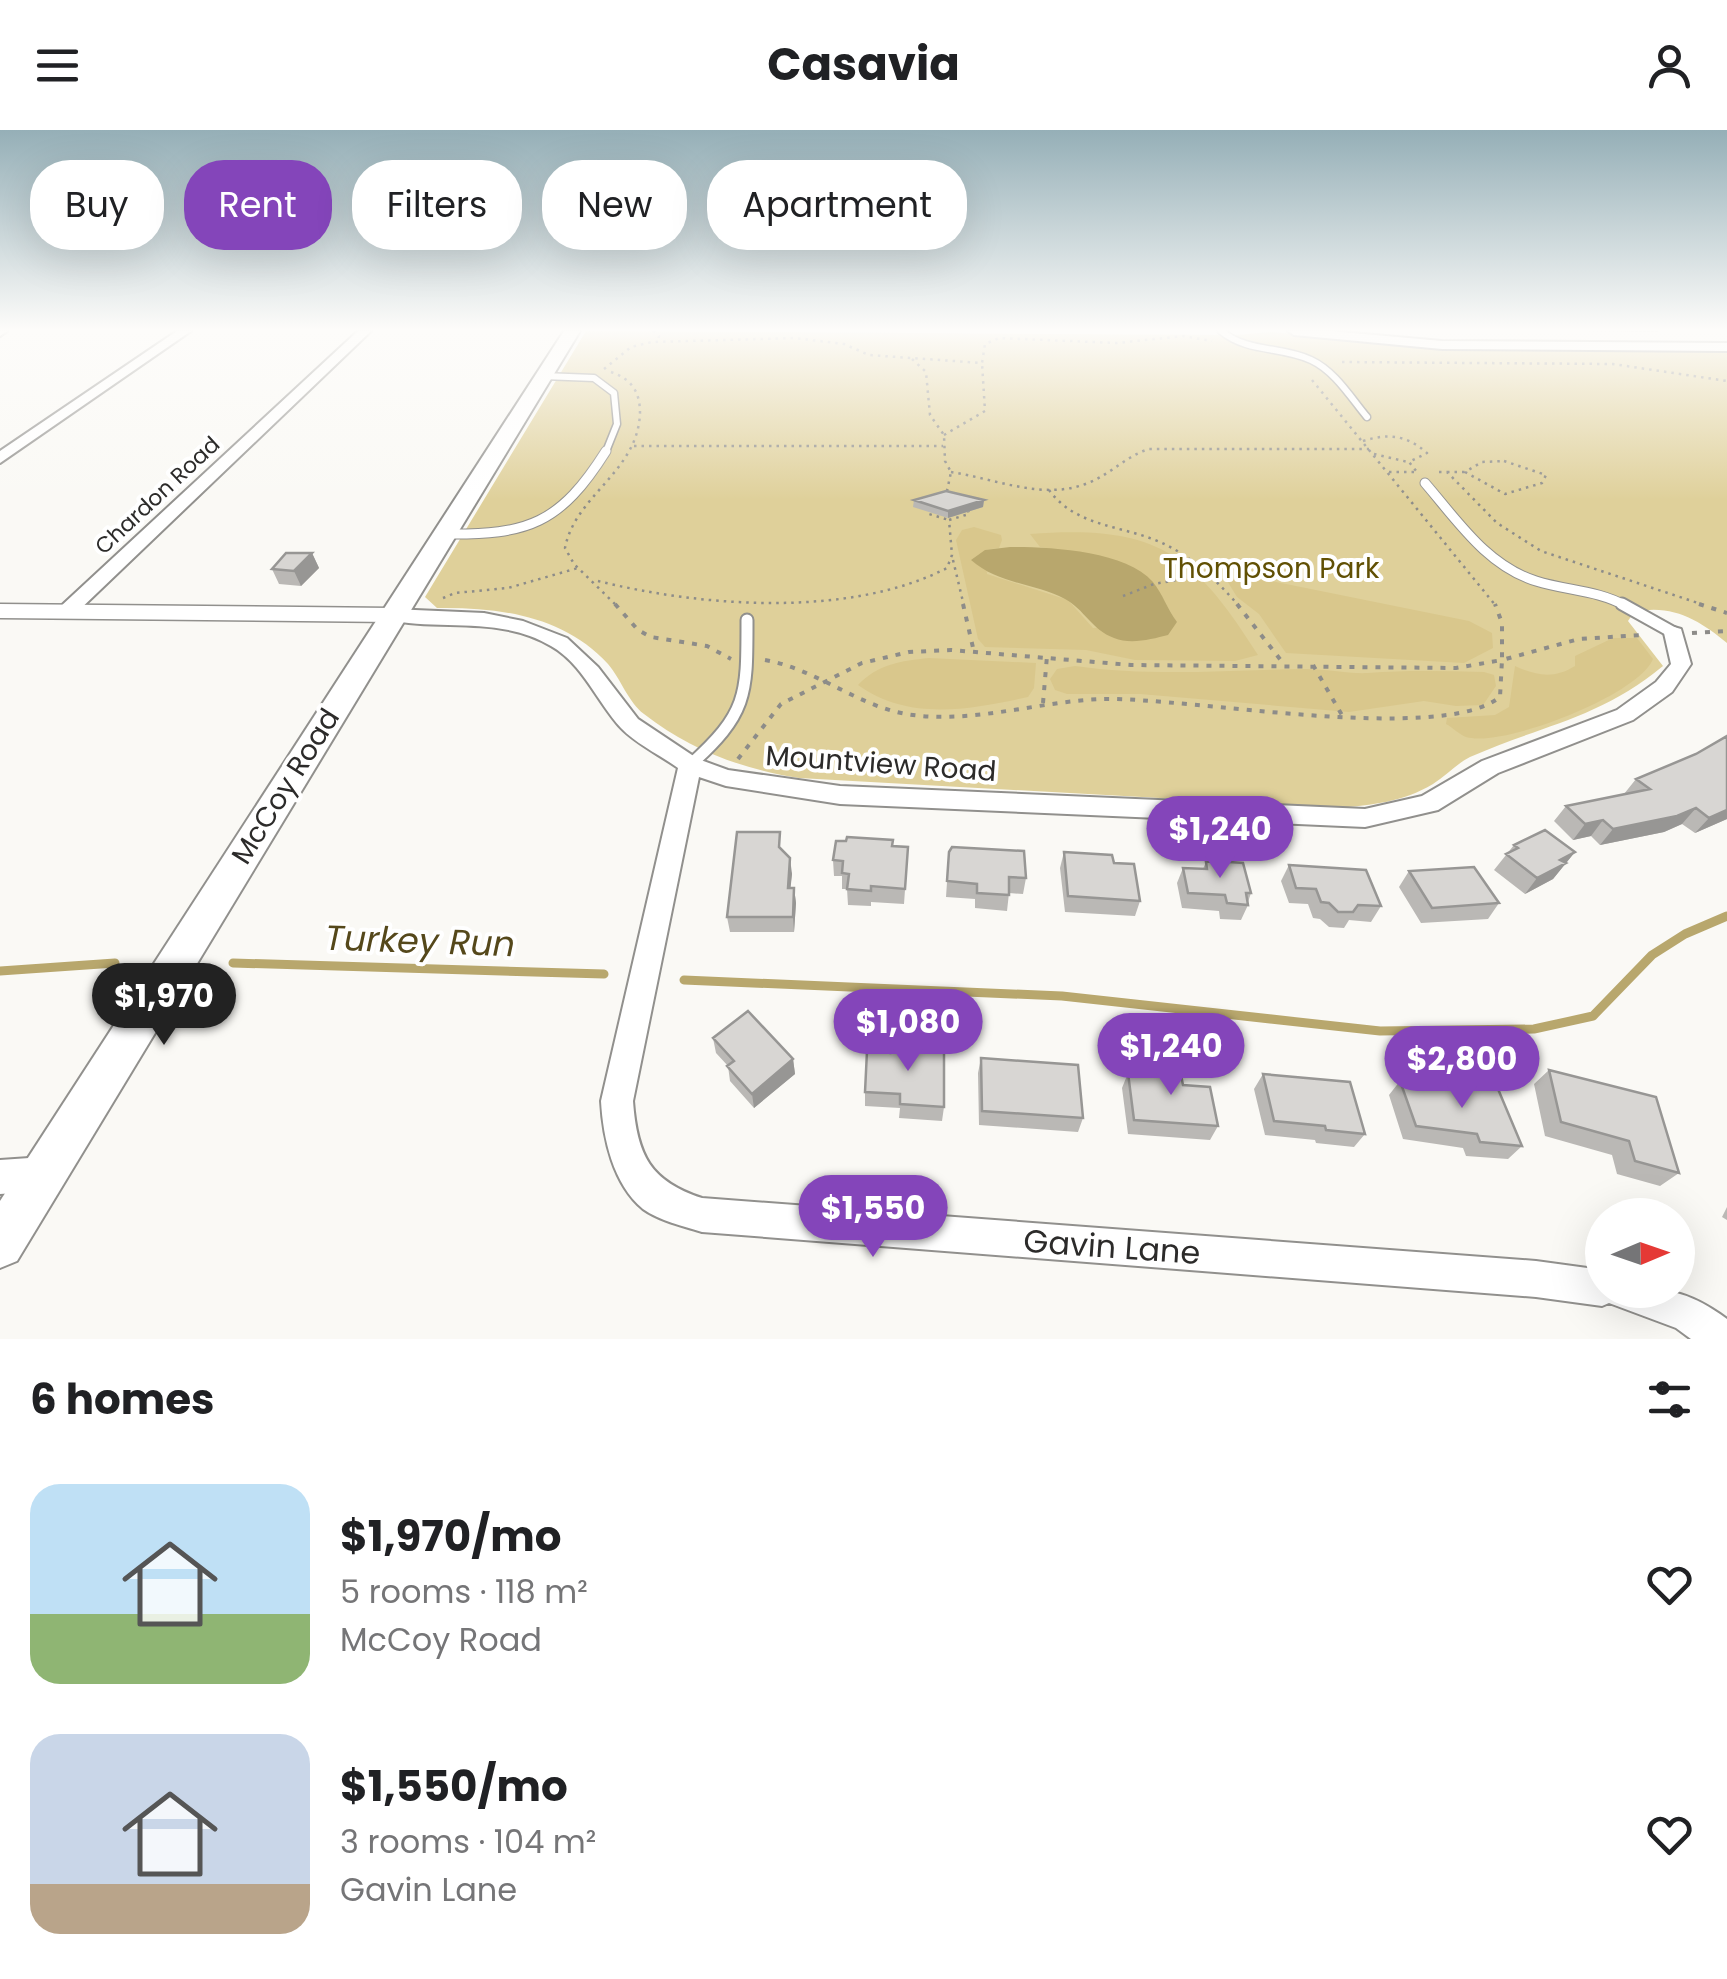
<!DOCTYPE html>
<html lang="en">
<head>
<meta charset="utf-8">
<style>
	:root { --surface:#fff; --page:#f6f6f6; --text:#202124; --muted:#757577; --accent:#8445ba }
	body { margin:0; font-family:Poppins,sans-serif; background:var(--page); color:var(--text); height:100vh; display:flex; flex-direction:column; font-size:38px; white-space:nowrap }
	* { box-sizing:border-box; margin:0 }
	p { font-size:32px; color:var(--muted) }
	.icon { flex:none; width:55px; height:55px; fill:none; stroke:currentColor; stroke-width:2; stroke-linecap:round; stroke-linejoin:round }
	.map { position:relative; height:1209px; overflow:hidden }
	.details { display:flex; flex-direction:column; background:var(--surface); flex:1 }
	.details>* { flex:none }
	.hud { position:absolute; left:30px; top:30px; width:1000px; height:90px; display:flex; gap:20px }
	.needle { width:65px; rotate:88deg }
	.tools { position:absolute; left:1585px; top:1068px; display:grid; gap:20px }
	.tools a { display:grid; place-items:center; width:110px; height:110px; border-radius:50%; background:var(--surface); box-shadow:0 10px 40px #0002; font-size:50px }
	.price { position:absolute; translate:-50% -85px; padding:0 22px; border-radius:35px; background:var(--accent); color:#fff; font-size:32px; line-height:65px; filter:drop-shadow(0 2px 5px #0008) }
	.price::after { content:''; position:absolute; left:50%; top:60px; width:30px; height:22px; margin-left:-15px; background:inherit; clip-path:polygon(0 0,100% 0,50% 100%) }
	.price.on { background:#222; color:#fff }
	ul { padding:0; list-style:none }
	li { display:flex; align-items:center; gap:30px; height:250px; padding:0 30px }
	li span { display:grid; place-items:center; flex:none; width:280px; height:200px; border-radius:30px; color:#555 }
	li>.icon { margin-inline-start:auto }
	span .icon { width:120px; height:120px; fill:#fffc; stroke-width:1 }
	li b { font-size:42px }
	h2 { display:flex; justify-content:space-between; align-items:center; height:120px; padding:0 30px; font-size:42px }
	.pill { padding:0 35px; border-radius:40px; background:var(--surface); box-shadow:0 10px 40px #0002; font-size:35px; line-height:90px }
	.pill.on { background:var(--accent); color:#fff }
	header { display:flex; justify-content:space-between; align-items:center; height:130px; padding:0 30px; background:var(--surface); font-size:45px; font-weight:700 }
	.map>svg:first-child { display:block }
	.green { fill:#dfd09a }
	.forest { fill:#d9c78c }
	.water { fill:#b8a76d }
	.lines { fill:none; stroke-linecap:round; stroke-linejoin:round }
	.stream { stroke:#b8a76d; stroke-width:9 }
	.service-far2-casing { stroke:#91908d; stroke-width:9 }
	.service-far1-casing { stroke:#91908d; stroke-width:11 }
	.service-casing { stroke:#91908d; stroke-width:15 }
	.minor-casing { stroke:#91908d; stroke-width:4 }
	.tertiary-casing { stroke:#91908d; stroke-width:3 }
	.secondary-casing { stroke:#91908d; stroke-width:4 }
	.path-far1 { stroke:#8d8c89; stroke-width:2.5; stroke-dasharray:2.5 5; stroke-linecap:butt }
	.path { stroke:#8d8c89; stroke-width:4; stroke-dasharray:5 8; stroke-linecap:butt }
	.service-far2 { stroke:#fff; stroke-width:6 }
	.service-far1 { stroke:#fff; stroke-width:9 }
	.service { stroke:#fff; stroke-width:11 }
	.minor { fill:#fff; fill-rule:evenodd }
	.tertiary { fill:#fff; fill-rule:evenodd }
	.secondary { fill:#fff; fill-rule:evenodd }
	.wall { fill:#bab8b5 }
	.shaded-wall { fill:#979694 }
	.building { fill:#d8d6d3; stroke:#979694; stroke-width:2.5 }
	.labels { text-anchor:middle; stroke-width:8; stroke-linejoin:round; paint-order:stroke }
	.far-street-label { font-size:22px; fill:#2c2b2a; stroke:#fff }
	.park-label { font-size:28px; fill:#615004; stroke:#fff }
	.street-label { font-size:28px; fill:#2c2b2a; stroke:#fff }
	.near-street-label { font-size:32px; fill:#2c2b2a; stroke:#fff }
	.near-water-label { font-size:35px; font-style:italic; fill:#55481b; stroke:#fff }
</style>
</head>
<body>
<header><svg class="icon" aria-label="menu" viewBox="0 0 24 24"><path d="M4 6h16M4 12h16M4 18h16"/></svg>Casavia<svg class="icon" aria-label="person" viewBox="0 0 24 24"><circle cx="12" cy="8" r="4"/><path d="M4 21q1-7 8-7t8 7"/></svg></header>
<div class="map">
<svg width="1727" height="1209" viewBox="0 0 1727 1209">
	<rect width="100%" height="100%" fill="#faf9f5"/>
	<path class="green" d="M586,201L1236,205L1271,202L1462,220L1727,221V513C1701,491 1672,473 1634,482L1628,491L1663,536C1599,589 1542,595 1470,627C1456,634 1446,646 1433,654C1403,672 1372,675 1338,678L799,648C742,639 690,620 644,584C628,572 621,549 608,534C564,486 500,477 437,478L425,467Z"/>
	<path class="forest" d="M974,397L1001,405L1002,410L999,418L985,420L987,444L1068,470L1093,498L1177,493L1154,453L1113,430L1040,417L1030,404C1156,395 1192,421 1258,525L1235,531L1135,530L1086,520L985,517L978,509L956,410L962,400Z
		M1226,449L1266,450L1469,491L1492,503L1493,518L1464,533L1286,523L1259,484L1237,467Z
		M1613,508H1637L1653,529C1639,565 1503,618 1466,607C1460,605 1452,597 1446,594L1447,588L1495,585L1509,577L1515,536C1537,546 1554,549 1575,536V526Z
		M929,528L1036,533L1034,558L1028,567C972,579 909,592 858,555C878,534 901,531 929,528Z
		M1075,536C1151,547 1229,540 1306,539C1327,539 1348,544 1368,543C1406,540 1445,541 1484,542L1494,545L1496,556L1483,575L1456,576L1424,571L1349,582L1140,564H1067L1055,560L1050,549L1057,539Z"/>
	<path class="water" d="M1010,417C1049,417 1125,420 1153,452C1162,463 1168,480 1177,492L1168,505C1152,509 1131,515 1114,508C1092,500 1084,479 1065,469C1034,453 998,454 971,430L985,420Z"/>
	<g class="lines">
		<path class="stream" d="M233,833L604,844
			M0,841L115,833
			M684,850L1062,866L1380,901L1534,899L1593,886L1652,825L1685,804L1727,786"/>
		<defs>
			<path id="service-far2" d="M1221,201C1248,223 1281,216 1311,230C1335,241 1351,268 1367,287
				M543,246L594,248L614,263L617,294L605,324"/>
			<path id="service-far1" d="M1425,353C1457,390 1487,436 1536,451C1568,461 1597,460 1626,476
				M445,404C528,405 560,394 606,321"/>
			<path id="service" d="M1622,474L1674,503
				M690,635C748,583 747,565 747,490"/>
			<path id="minor" d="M0,201H7L0,206Z
				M177,201H191L0,333V321Z
				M358,201H371L74,485H60L57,481L60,477Z
				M1288,201H1330L1442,211L1727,213V221L1442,219L1294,205Z
				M392,479L484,483L523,491L567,508L598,537L638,589L698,629L728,640L840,656L1365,679L1422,666L1482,631L1617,580L1656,552L1671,534L1664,503L1674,497L1681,499L1691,534L1672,562L1633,590L1498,643L1438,680L1365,697L840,674L726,656L699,647L633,971C637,1025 650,1051 702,1068L1536,1131L1602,1140V1160C1659,1160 1679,1154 1727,1189V1209H1691L1676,1198L1609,1173L1602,1176L1536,1167L702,1102C683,1096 660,1091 643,1079C613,1054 603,1008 601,971L678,638C660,625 636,614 621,598C597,572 583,534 551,516C499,485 441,502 385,489L382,485Z
				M44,1027L56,1032L61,1044L56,1056L44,1061L0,1064V1030Z"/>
			<path id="tertiary" d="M0,474L392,478L404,485L392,492L0,488Z"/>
			<path id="secondary" d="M564,201H580L17,1131L0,1138V1071Z"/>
		</defs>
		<use href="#service-far2" class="service-far2-casing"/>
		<use href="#service-far1" class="service-far1-casing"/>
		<use href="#service" class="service-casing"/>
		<use href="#minor" class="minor-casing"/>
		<use href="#tertiary" class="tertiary-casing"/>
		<use href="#secondary" class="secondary-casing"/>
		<path class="path-far1" d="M653,201L659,206L658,212
			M912,229L926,242L930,285L944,305L945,331L951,342L947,361
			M1342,232L1613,234L1727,251
			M604,239L631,217L652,212L795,208L844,214L869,225L982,233L985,214L999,208L1117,213L1183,206L1212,211
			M611,242C631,249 640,261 640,283C638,342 575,365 565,418L574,434L617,476
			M1312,250L1496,476
			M944,305L985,281L982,233
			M1363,311C1388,303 1407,305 1427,323L1409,332L1417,342
			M634,316H943
			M1374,324L1408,332
			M1504,331L1546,345L1542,353L1505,364L1465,342L1482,332Z
			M951,342C996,349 1044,371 1088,353C1111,344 1126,326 1149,319H1369
			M1389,342H1415
			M1439,342H1447L1497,393L1541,421L1707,476
			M1447,342H1465
			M1049,360C1076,397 1121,395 1160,412C1192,426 1217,451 1239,476
			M928,377L929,384L949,390
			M953,430L964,476
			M598,451C702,477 850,488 947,438L952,425L949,390L969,384L968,380
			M1123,466L1154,454L1205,445
			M443,468L455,463L508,458L578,438"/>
		<path class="path" d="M615,474L638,500L651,507L707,516L731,529
			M963,474L974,522
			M1237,474L1283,533
			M1699,474L1727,483
			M1692,503L1727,501
			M765,530C816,539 856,575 906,584C971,595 1038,571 1103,569C1188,567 1440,615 1500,567L1502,530L1579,509L1642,505
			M1313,535L1343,587
			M1043,573L1047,526
			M738,629L781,574L862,533L909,522L951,520L1131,535L1456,538L1502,530V493L1495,474"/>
		<use href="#service-far2" class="service-far2"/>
		<use href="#service-far1" class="service-far1"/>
		<use href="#service" class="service"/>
		<use href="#minor" class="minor"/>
		<use href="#tertiary" class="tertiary"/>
		<use href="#secondary" class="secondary"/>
	</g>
	<path class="wall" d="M1544,201H1660L1659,202Z
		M914,370H984L983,377L948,388L913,377Z
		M312,423L319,438L301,456L279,454L272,439Z
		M1636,649L1727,689L1695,703L1682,694L1664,702L1600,715L1591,706L1573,710L1554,691L1566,676L1624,664Z
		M1514,715L1575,722L1553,749L1525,764L1494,740Z
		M893,716L908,717L904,774L871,772V776L848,775L847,759H842V746H834L833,730Z
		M782,719L792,744L790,758H794L796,773L794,802H730L727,787Z
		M949,722L1026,748L1023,764L1009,763L1007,781L975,778V769L946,767Z
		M1064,722L1114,733L1140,771L1135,786L1065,782L1060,738Z
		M1206,732L1251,763L1248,772V775L1241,790L1220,789L1219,781L1182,778L1177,753L1183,738L1203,739Z
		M1289,735L1381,776L1371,792L1349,790L1344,798L1329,797L1320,789L1313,788L1308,774L1289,773L1281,751Z
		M1409,741L1499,773L1488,789L1421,793L1399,757Z
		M713,908L793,929L795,944L754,978L730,951L728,936L716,923Z
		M913,919L944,977L942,991L899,988L900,978L865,976V962L890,923Z
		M981,928L1083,988L1078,1002L979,995L978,943Z
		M1157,928L1183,955L1218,996L1210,1010L1128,1004L1122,958L1128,943L1151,945Z
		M1549,940L1679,1043L1660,1056L1617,1044L1612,1025L1545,1006L1534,954Z
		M1263,944L1365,1004L1354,1017L1316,1013L1315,1010L1265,1005L1254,959Z
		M1400,951L1522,1016L1508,1029L1466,1026L1463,1018L1403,1009L1389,965Z
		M1727,1077V1090L1722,1087Z"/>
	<path class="shaded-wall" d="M984,370L983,377L948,388V381Z
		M312,423L319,438L301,456L294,441Z
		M1696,678L1682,694L1664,702L1600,715L1613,699Z
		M1727,680V689L1695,703L1709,688Z
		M1603,690L1591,706L1573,710L1585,694Z
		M1575,722L1553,749L1525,764L1537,748L1560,730Z
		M790,728L792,744L789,773L788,758Z
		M794,758L796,773L794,802L793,787Z
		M793,929L795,944L754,978L752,964Z"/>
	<path class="building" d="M946,361L984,370L948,381L914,370Z
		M286,423H312L294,441L272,439Z
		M1727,606V680L1709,688L1696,678L1677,686L1613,699L1603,690L1585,694L1566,676L1650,659L1636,649L1696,624Z
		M1545,700L1575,722L1560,730L1566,733L1537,748L1506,724L1518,718L1514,715Z
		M737,702H780L779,717L790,728L788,758H794L793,787H727Z
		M847,707L893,710L892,716L908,717L905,759L871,756V761L847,759L849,744L842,743L843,731L833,730L836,711H846Z
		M952,717L1024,721L1026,748L1009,747V765L977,763V754L947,751L949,722Z
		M1064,722L1112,725L1114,733L1134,734L1140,771L1068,766Z
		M1215,731L1243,733L1251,763H1246L1248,775L1227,773L1225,765L1188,763L1183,738L1207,739L1206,732Z
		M1289,735L1366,740L1381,776L1358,775L1353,782H1338L1329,773L1321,772L1316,759L1296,758Z
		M1474,737L1499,773L1432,778L1409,741Z
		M748,881L793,929L752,964L727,936L734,931L713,908Z
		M890,911L913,912V919L944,921V977L900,974V964L865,962L867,921L890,923Z
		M981,928L1078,935L1083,988L982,981Z
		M1157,928L1178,930L1183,955L1210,957L1218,996L1134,990L1128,943L1160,946Z
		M1549,940L1656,967L1679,1043L1635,1031L1629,1011L1561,992Z
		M1263,944L1350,952L1365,1004L1326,1000L1325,996L1274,991Z
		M1400,951L1498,959L1522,1016L1480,1012L1477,1004L1416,996Z"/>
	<linearGradient id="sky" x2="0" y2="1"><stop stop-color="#95afb7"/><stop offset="0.54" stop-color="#fdfcfa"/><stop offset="1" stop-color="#fdfcfa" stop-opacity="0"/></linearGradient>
	<rect width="1727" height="370" fill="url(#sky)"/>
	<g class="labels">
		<g class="far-street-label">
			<text transform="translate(157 365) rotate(-43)" y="8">Chardon Road</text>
		</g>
		<g class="park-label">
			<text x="1271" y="448">Thompson Park</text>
		</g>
		<g class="street-label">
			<text transform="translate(881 633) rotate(4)" y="10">Mountview Road</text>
			<text transform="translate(285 656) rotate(-58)" y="10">McCoy Road</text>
		</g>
		<g class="near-street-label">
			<text transform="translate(1112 1117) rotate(4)" y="11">Gavin Lane</text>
		</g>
		<g class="near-water-label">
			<text transform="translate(420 811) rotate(2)" y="12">Turkey Run</text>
		</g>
	</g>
</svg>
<div class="tools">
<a><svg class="needle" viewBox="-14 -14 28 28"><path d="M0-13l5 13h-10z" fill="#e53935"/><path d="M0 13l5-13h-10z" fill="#757577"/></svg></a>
</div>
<b class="price" style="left:1220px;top:751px">$1,240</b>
<b class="price on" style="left:164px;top:918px">$1,970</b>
<b class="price" style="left:908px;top:944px">$1,080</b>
<b class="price" style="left:1171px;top:968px">$1,240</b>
<b class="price" style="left:1462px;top:981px">$2,800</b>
<b class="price" style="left:873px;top:1130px">$1,550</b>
<div class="hud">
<a class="pill">Buy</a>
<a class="pill on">Rent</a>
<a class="pill">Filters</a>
<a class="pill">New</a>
<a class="pill">Apartment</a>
</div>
</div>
<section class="details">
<h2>6 homes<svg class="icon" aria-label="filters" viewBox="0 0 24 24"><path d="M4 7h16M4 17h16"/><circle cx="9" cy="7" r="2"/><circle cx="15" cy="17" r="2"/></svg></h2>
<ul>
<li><span style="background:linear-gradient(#bfe0f5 65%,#8fb573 0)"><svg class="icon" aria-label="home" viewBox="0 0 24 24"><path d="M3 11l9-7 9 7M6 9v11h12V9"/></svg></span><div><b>$1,970/mo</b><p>5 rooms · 118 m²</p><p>McCoy Road</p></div><svg class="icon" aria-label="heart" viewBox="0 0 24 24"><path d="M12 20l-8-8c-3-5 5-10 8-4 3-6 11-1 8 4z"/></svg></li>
<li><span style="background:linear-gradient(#c9d6e8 75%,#b9a48a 0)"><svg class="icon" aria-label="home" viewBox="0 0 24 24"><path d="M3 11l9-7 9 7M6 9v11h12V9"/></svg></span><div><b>$1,550/mo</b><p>3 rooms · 104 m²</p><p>Gavin Lane</p></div><svg class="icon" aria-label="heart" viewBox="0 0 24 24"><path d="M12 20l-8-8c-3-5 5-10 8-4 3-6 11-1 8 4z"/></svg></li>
</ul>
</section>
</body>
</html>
